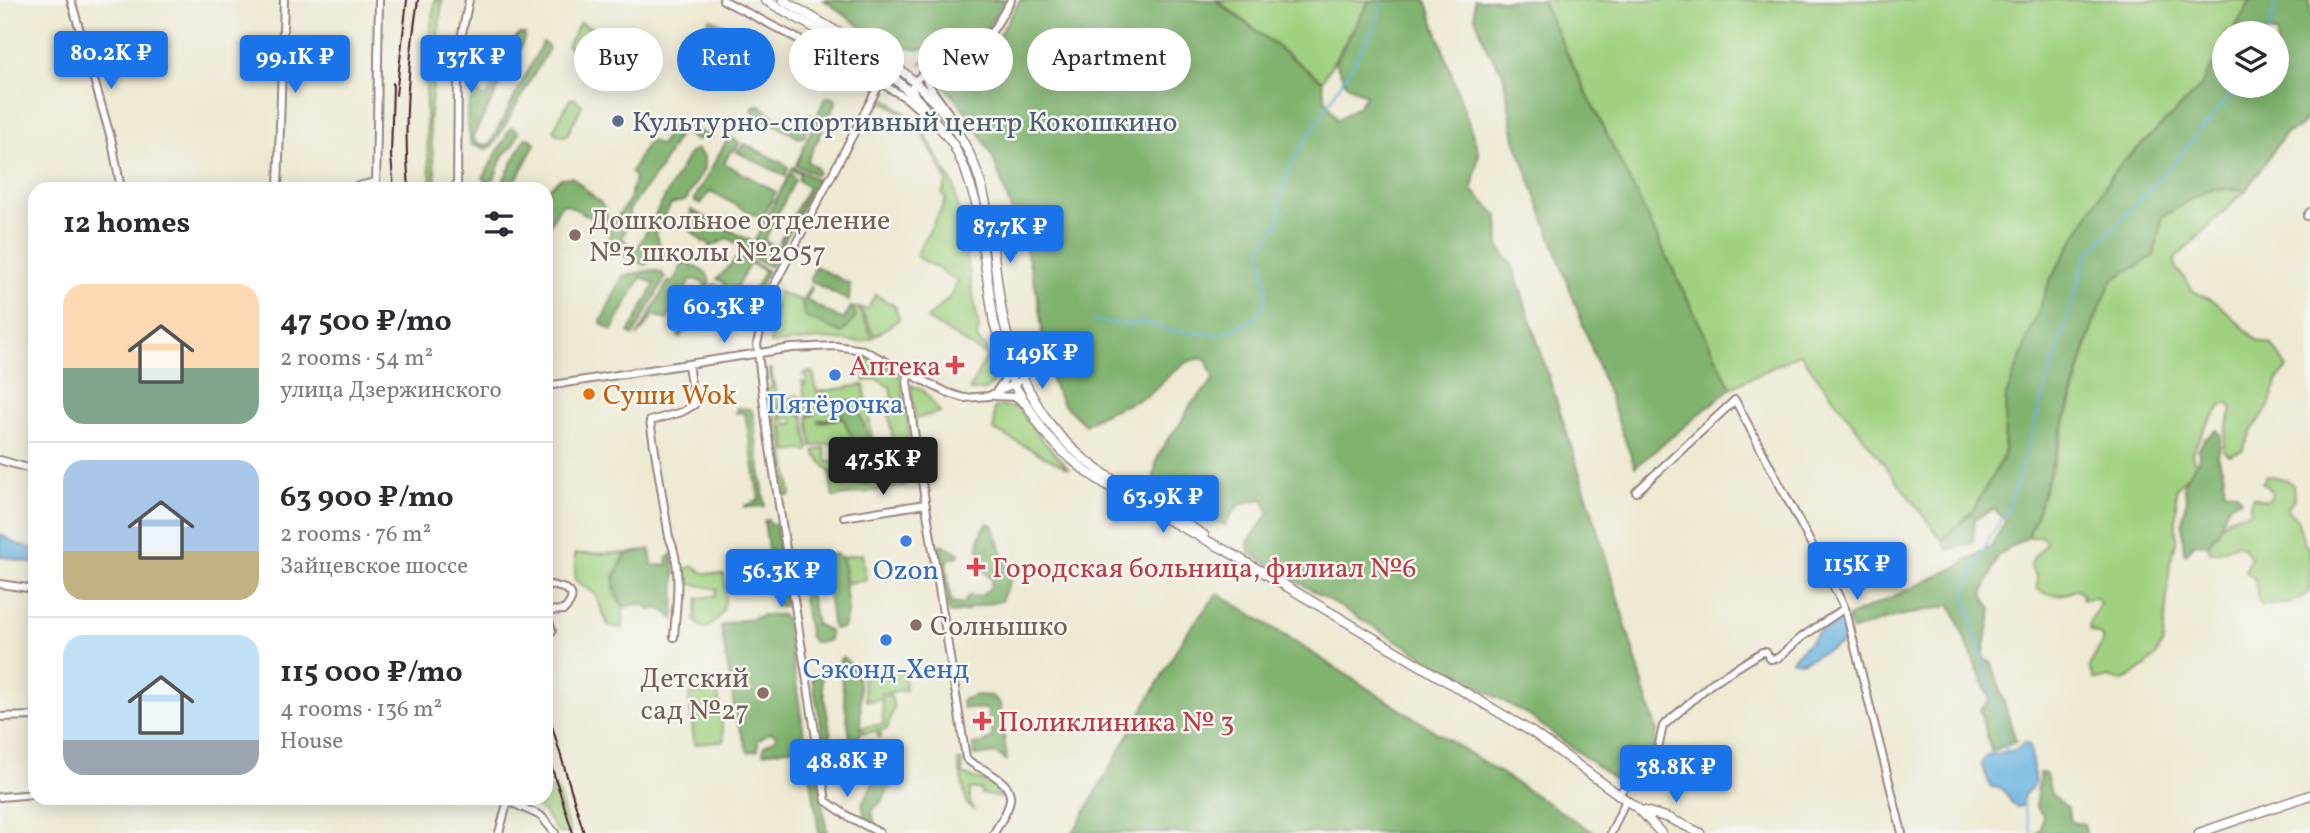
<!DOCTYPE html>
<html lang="en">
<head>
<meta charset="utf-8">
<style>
	:root { --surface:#fff; --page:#f7f7f7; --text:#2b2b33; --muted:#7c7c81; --line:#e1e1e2; --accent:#1a73e8 }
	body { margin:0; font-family:Vollkorn,serif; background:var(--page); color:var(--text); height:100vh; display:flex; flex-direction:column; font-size:26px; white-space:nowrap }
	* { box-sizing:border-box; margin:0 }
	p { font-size:23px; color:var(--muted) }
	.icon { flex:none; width:38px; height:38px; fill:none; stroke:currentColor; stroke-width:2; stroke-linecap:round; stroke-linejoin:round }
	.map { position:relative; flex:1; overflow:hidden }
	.drawer { position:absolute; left:28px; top:182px; width:525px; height:623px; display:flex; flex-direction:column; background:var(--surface); border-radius:21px; box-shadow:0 4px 18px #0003 }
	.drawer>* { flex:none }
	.banner { position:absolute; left:574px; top:28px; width:665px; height:63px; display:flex; gap:14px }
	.buttons { position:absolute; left:2212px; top:21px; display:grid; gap:14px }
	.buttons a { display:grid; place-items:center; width:77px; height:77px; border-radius:50%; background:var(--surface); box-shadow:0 4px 18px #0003; font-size:35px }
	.price { position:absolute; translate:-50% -60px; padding:0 16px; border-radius:7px; background:var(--accent); color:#fff; font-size:23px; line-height:46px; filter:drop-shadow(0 2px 4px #0008) }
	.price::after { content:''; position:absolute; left:50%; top:42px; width:21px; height:16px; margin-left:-10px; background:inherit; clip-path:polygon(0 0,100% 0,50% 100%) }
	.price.on { background:#222; color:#fff }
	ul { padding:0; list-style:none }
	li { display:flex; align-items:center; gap:21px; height:175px; padding:0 35px }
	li+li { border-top:2px solid var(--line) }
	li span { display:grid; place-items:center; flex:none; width:196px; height:140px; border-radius:21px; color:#555 }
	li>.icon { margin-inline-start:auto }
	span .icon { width:84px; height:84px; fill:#fffc; stroke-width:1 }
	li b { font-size:30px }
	h2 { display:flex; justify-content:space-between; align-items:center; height:84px; padding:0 35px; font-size:30px }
	.pill { padding:0 24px; border-radius:32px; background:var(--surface); box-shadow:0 4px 18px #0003; font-size:24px; line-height:63px }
	.pill.on { background:var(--accent); color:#fff }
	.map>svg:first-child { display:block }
	.green { fill:#a0d180; stroke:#757856; stroke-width:2 }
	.forest { fill:#80b36e; stroke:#65694c; stroke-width:2 }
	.water { fill:#66b1de; stroke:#586884; stroke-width:2 }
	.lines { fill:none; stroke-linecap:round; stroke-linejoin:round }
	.stream { stroke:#66b1de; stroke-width:2 }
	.minor-casing { stroke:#9c847e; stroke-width:10 }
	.major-casing { stroke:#9c847e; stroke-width:11 }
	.minor { stroke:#fff; stroke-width:6 }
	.major { stroke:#fff; stroke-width:8 }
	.rail { stroke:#4a1f2b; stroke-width:2 }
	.service-dot { fill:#5c6f8a; stroke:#f6f6f2; stroke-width:2.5 }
	.education-dot { fill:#8d6e63; stroke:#f6f6f2; stroke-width:2.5 }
	.health-dot { fill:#e0444e; stroke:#f6f6f2; stroke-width:2.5 }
	.shop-dot { fill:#3f7fe0; stroke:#f6f6f2; stroke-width:2.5 }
	.food-dot { fill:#e8710a; stroke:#f6f6f2; stroke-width:2.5 }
	.labels { text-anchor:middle; stroke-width:5; stroke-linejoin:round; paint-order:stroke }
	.service-label { font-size:28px; fill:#4e5e75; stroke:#f6f6f2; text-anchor:start }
	.education-label { font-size:28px; fill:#785e54; stroke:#f6f6f2; text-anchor:start }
	.health-label { font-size:28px; fill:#be3a42; stroke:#f6f6f2; text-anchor:start }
	.food-label { font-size:28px; fill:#c56008; stroke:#f6f6f2; text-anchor:start }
	.shop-label { font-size:28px; fill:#366cbe; stroke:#f6f6f2 }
</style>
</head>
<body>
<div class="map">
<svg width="2310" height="833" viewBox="0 0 2310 833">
	<rect width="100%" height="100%" fill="#f6f6f2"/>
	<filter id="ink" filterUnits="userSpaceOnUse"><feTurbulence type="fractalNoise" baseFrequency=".0143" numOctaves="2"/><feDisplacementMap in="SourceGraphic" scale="14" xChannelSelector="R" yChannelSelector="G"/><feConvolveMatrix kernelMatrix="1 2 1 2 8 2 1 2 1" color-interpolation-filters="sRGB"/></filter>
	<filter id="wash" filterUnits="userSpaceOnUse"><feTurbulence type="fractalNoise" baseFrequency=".00686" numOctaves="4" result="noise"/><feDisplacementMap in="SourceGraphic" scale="28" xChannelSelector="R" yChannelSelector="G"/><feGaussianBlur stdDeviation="1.57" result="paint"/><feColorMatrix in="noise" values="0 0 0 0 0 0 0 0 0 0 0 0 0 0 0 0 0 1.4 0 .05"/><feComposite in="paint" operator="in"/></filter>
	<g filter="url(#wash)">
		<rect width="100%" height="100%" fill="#ede9d2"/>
		<path class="green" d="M435,0H442L429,122L437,189H432C423,122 424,67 435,0Z
			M1217,0H1370L1322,81Z
			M1541,0H2251L2232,33H2224V46L2199,89L2114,171L2006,396L2004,455L1972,512L1942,540L1800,354L1731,388Z
			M710,18L736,32L709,80L684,66Z
			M580,22L604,35L593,60L567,46Z
			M988,26C968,54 955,61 920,64L937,46L967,39Z
			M882,95L919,124L954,186L979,329C974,338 979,342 986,348L989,367L995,381L986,390H969L987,356L927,319L951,296L958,281L916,256L946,200L942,194L947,181C928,143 921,122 881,100L874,111Z
			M574,98L582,105L567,135L562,136L555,133L554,129L570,99Z
			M2247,189L2175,259L2176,269L2186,279L2193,291L2217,303L2258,341L2271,344L2287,368L2278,380L2269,406L2252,430L2243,450L2229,455L2223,450L2226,430L2232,409L2229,403L2222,405C2217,414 2208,421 2204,430C2200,437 2196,444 2192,452L2193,459L2197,463C2191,474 2179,481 2176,491V543L2170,563L2163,642L2156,656L2146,666L2128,678L2121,681L2108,677L2095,680L2089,667L2102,643V636L2090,630L2089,623L2100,604L2097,598L2083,599L2082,593L2077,589C2064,596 2050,597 2037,589V576C2022,563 2038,555 2046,543L2043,537H2028L2058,450L2093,324L2112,280L2154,256L2162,217L2208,190Z
			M778,292L802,301L803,312L846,330L856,316L851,307L858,308L873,338L861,342L822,339L770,344Z
			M875,295L895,306L899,319L875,336L860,308L868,309Z
			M865,356L901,376L909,433L906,442L911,477H904L901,472L899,474L888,411L894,410L890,387L876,379L865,381Z
			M769,369H771L781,420L791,495L786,496L771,402H767L765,389L772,388Z
			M813,372L817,392L864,385L875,457L859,412L854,411L850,402L848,401L843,416L818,420L819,423L843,418L855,444L865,449L843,451L847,477L829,471L815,454L814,451L824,448L827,462H836L839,455L833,443L812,446L808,417L815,415H808L802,382L805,385L807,374L803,375L804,373Z
			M911,385L924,391L940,412L915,419Z
			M798,395L800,397L803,416L797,415L804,417L809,449L806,452L803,450L788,452L784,427L787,423L793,424L794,420L790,417L783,420L780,399Z
			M1001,406L1018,408L1036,433L1069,469L994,430V408Z
			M830,473L848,480H849L866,477L868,483L849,480L863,485L904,482L905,486L833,497Z
			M2273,476L2287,480L2293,485L2294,499L2287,510L2297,519L2305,545L2310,547V592L2291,603L2262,606L2258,600L2255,579L2245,571L2251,557L2242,546L2236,544L2216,552L2209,551L2208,544C2214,538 2223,520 2230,517C2237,514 2244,516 2251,511L2250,504L2253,497L2266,501L2271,498L2272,492L2262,482L2266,477Z
			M626,553L614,577V594L623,607V628L608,625L595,594L575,580V554Z
			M862,554L866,580L847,583L843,557Z
			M694,566L703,573L724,574C727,598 728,617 704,629L695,621L698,598L715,596L717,589L682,582L681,570Z
			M903,670L906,690L881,693L882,696L890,694L894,707L887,729L880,730L881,737H878L877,731L864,733L863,727L883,724L882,699L866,701L862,677Z
			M718,692L724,741L694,744L689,695Z
			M958,761H962L963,774L993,785L1002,798L981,794L980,789H970V803L973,809L967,805Z
			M546,789L550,791L557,790L570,833H558L546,815L538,808V798H546Z"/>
		<path class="forest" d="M824,0H1005L988,26L967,39L918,50L882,42Z
			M1020,0H1215L1322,81L1325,98L1337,120L1359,106L1366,95L1347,85L1335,62L1370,0H1426L1479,153L1472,190L1498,216L1499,247L1513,266L1596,524L1657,732C1653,755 1656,765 1634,777C1628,780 1625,782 1617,781L1528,715L1433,662L1249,553L1248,542L1269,513L1263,499C1240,502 1236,505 1225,525C1188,514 1176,514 1153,481L1157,459L1167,440L1181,423L1191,404L1211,384L1213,376L1206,360C1186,353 1165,381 1151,393C1138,402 1124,405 1110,411C1101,414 1093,420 1085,425L1062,403L1046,370L1041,349L1042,328L1037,293L1027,254L993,158L972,119L943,84L944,77C976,80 1006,24 1020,0Z
			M1474,0H1541L1731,388L1635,467L1515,139L1503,73L1488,51L1475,17Z
			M2251,0H2310V114L2299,128L2285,134L2247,189L2208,190L2162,217L2154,256L2112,280L2093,324L2038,511L2028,537L1998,555L1983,595L1992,610L1983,657L1992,663L2016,742L1991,751L1980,710L1990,701L1951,605L1890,618L1852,631L1848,617L1955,568L1991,546L2006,520L1993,509L1975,518L1973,543L1948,550L1942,540L1972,512L2004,455L2006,396L2050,280L2114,171L2199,89L2224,46V86H2277V33H2232Z
			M747,29L756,36C744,55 737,71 716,81Z
			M519,34H525L524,40L472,138C477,144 482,146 490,144L543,42L549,48L494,144L487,149L471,145L467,117L469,104L477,92L486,98L510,44Z
			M831,97L836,100V103L807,161L817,168L818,172L816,175L796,165L825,98Z
			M760,105L775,117L796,127L808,114H811L804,137L799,138L753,113V106Z
			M678,122L711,137L695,140L683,132L678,136L659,170L629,210V223L622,238L634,248L628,258L609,249C608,219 616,223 628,201C631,194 633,186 635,178L631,172L646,145L652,141L660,146L671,127Z
			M511,127L519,132L513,146L503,155L494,179L487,182L483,178Z
			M729,136L740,143L735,150L731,151L724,163L776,192L762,219L710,191L701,204L695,202V198Z
			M525,138L531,139L535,144L511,189H499Z
			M745,144L786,165L788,167L785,176L737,152Z
			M696,149L704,157V169L686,200L671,204L655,233L663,251L667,253V256L664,258L657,255L645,265L637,262L634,254L688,155Z
			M793,167L817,180L778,253L755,240L790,173L795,180L764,241L777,247L808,187L798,180L800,174L791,170Z
			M572,177L602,204L609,219L602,223L566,204L561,205L546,232V191L561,178Z
			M691,210L777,255L771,267L752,258L748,251L728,238L710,247L708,242H703L690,230Z
			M737,258L746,259L768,271L739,329L735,327L764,271L752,264H749L719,321L704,318L700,314L714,284L723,288L725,283L717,279Z
			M684,260L707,274L710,283L680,338L678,336L706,286L701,281L691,279L667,320L654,315L637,337L668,282H674Z
			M815,266L850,284L849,301L810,281Z
			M652,270L662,273L665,278L633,336L629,333L655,284L641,277L612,330L602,324L601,321L623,276Z
			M810,287L812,288L806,300L843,320L851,307L855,312V318L842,333L805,317L802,301Z
			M848,400L854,411H859L876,459L893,456L895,467L889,469L886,468L893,462L872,472L865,449L855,444L843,418L819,422L842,417L844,403Z
			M737,408L751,409L753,415L765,506L747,507L745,506L759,500L745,413H735Z
			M2217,430L2221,435L2218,456L2224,476V490L2237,493L2241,499L2228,506L2218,532L2208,544L2194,543L2185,554C2182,545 2182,520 2184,510C2184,508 2187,501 2187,499C2187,493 2182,489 2184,483C2187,470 2203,465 2198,450L2205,439Z
			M768,520L771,525L776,524L786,605L784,606L776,605L764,521Z
			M988,523L993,525L1011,579L1001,601L969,608L968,611L951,613L948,611L939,545H944L959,553V556L950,558L946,564L951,603L964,604L968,596H981L991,587V579C976,565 973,539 988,523Z
			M650,549L652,565H668L667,558L672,554L675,573L674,620C667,611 661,606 649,610L645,605L636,604L625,607C609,586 613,576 627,554Z
			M834,554L841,557L848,610L843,628L833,629L823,557Z
			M802,562L805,565L816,624L829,631L830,636L828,641L814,642L810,637L797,565Z
			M1218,593L1593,832L1595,833H1073L1185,635Z
			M763,615H782L786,619L805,741L799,747L763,753L764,746L775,739L776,735L771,732L758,740V750L748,752L736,717L721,626C735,619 749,621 763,615Z
			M842,657C866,672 859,707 861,733L857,738H850L839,662Z
			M825,669H830L832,673L824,675L821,679L831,737L836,741L843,738L846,741C839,745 830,745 824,740L812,679Z
			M976,695L992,696L1000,704L1007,761L996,753L974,756L973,745L982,744L993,737L987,709L963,708L962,700Z
			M812,754L814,755L827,833H819L808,757Z
			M2039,773L2046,774L2051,794L2068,808L2071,822L2084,824L2086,833H2037L2041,828L2043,815C2028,801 2042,789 2039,773Z
			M880,777L891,784L882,801L872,811L875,825L866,822L862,804L874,782Z"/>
		<path class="water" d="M0,534L19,545L35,548V564L0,556Z
			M1834,617H1841L1847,622L1848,636L1845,642L1802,662L1792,661L1793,658Z
			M2024,742L2030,746L2035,784L2024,795L2022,806L2016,807C2004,797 2010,788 1991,787L1981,764L1987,755L2015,750Z"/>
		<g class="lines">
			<path class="stream" d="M2269,33L2276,0
				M1093,321L1132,325L1141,322L1177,332L1223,334L1256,318L1267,297L1261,248L1279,223L1281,192L1294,159L1356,59L1377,21L1382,0
				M2007,752L1965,594L1990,536L2008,510L2086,257L2171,166L2238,86
				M2022,800L2032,833"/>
		</g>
	</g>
	<g filter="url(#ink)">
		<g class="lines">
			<defs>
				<path id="minor" d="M71,0L112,142L121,189
					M723,0L860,71L906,98L930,119
					M924,73C924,84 949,110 955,124
					M915,95L912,87C920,67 946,69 963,60C986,47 998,22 1011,0
					M278,189L284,0
					M346,189L375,182
					M376,189L379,0
					M457,189L458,72L461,38L469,0
					M2307,216L2310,212
					M909,374L907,381L913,425L966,758C971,764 978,767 985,770C1022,791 1012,802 994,833
					M546,386L792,348L836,346L863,350L946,392L964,398L989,396L1023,379
					M996,392L1005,379L1000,354
					M994,396L1016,397L1023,403
					M0,460L35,470
					M1636,492L1735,400L1845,608L1902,833
					M844,517L925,504
					M0,584L35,589
					M546,584C562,587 583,590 564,610L546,611
					M546,612L552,631
					M674,637C676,605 683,567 669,537L650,421L682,412L694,405L688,364
					M0,717L35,716
					M1618,795L1626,786L1654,767L1663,726L1712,683L1762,652H1766L1770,659L1778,658L1802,637L1845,608
					M0,797L35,794
					M508,801L541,816L555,833
					M499,833L508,800
					M880,833L849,817L826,801L766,423L757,344L769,295L880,83
					M1611,833L1626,800"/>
				<path id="major" d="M765,0L852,49L891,75L918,100L953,144L965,169L976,203L994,323L1014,385L1045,433L1065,454L1087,472L1124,497L1227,551L1532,732L1640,810L1661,833
					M783,0L897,67C922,87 944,110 961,138C994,191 991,258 1003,318C1011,356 1027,392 1050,424C1087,474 1153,501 1204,535
					M1641,810L1669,818L1700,833
					M2199,833L2310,795"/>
			</defs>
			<use href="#minor" class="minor-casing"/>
			<use href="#major" class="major-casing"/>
			<use href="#minor" class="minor"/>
			<use href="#major" class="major"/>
			<path class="rail" d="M393,83L391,157L394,189
				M396,95L407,0
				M409,189C403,125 408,63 418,0
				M546,706L584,833
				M546,750L573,833"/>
		</g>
	</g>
	<circle class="service-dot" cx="618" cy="121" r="7"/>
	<g class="education-dot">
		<circle cx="575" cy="235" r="7"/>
		<circle cx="916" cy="625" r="7"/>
		<circle cx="763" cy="693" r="7"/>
	</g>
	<g class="health-dot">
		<path d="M951.5 354.5h7v7h7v7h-7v7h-7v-7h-7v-7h7z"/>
		<path d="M972.5 556.5h7v7h7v7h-7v7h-7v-7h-7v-7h7z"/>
		<path d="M978.5 710.5h7v7h7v7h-7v7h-7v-7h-7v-7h7z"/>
	</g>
	<g class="shop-dot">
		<circle cx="835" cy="375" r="7"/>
		<circle cx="906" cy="541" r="7"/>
		<circle cx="886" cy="640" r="7"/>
	</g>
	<circle class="food-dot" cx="589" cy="394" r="7"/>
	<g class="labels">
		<g class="service-label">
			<text x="632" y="131">Культурно-спортивный центр Кокошкино</text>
		</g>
		<g class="education-label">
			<text x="589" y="229">Дошкольное отделение<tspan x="589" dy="32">№3 школы №2057</tspan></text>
			<text x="930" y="635">Солнышко</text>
			<text x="749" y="687" text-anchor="end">Детский<tspan x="749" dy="32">сад №27</tspan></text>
		</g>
		<g class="health-label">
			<text x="941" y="375" text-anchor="end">Аптека</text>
			<text x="992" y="577">Городская больница, филиал №6</text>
			<text x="998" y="731">Поликлиника № 3</text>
		</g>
		<g class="food-label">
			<text x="603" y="404">Суши Wok</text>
		</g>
		<g class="shop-label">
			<text x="835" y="413">Пятёрочка</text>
			<text x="906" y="579">Ozon</text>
			<text x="886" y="678">Сэконд-Хенд</text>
		</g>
	</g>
</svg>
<div class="buttons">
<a><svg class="icon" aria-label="layers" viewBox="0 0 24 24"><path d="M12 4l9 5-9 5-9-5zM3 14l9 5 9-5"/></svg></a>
</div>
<b class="price" style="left:111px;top:91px">80.2K ₽</b>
<b class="price" style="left:295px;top:95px">99.1K ₽</b>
<b class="price" style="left:471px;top:95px">137K ₽</b>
<b class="price" style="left:1010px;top:265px">87.7K ₽</b>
<b class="price" style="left:724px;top:345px">60.3K ₽</b>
<b class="price" style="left:1042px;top:391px">149K ₽</b>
<b class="price on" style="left:883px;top:497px">47.5K ₽</b>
<b class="price" style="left:1163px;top:535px">63.9K ₽</b>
<b class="price" style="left:1857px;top:602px">115K ₽</b>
<b class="price" style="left:781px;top:609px">56.3K ₽</b>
<b class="price" style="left:847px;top:799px">48.8K ₽</b>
<b class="price" style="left:1676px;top:805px">38.8K ₽</b>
<div class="banner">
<a class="pill">Buy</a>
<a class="pill on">Rent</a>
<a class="pill">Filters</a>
<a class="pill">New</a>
<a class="pill">Apartment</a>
</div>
<section class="drawer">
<h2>12 homes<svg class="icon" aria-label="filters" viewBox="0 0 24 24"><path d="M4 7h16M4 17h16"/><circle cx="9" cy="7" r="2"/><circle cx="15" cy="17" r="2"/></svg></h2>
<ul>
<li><span style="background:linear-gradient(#ffd9b3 60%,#7fa58c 0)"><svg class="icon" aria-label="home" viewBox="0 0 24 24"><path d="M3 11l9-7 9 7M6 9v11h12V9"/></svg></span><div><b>47 500 ₽/mo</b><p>2 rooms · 54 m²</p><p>улица Дзержинского</p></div></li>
<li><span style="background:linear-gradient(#a9c7e8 65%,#c2b280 0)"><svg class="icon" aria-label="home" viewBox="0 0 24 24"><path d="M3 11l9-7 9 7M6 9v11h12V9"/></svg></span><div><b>63 900 ₽/mo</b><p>2 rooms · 76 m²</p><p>Зайцевское шоссе</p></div></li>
<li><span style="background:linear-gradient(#bfe0f5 75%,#9aa5b1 0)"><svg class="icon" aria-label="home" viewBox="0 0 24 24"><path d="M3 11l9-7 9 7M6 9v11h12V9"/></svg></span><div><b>115 000 ₽/mo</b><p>4 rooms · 136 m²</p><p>House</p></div></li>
</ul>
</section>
</div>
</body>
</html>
